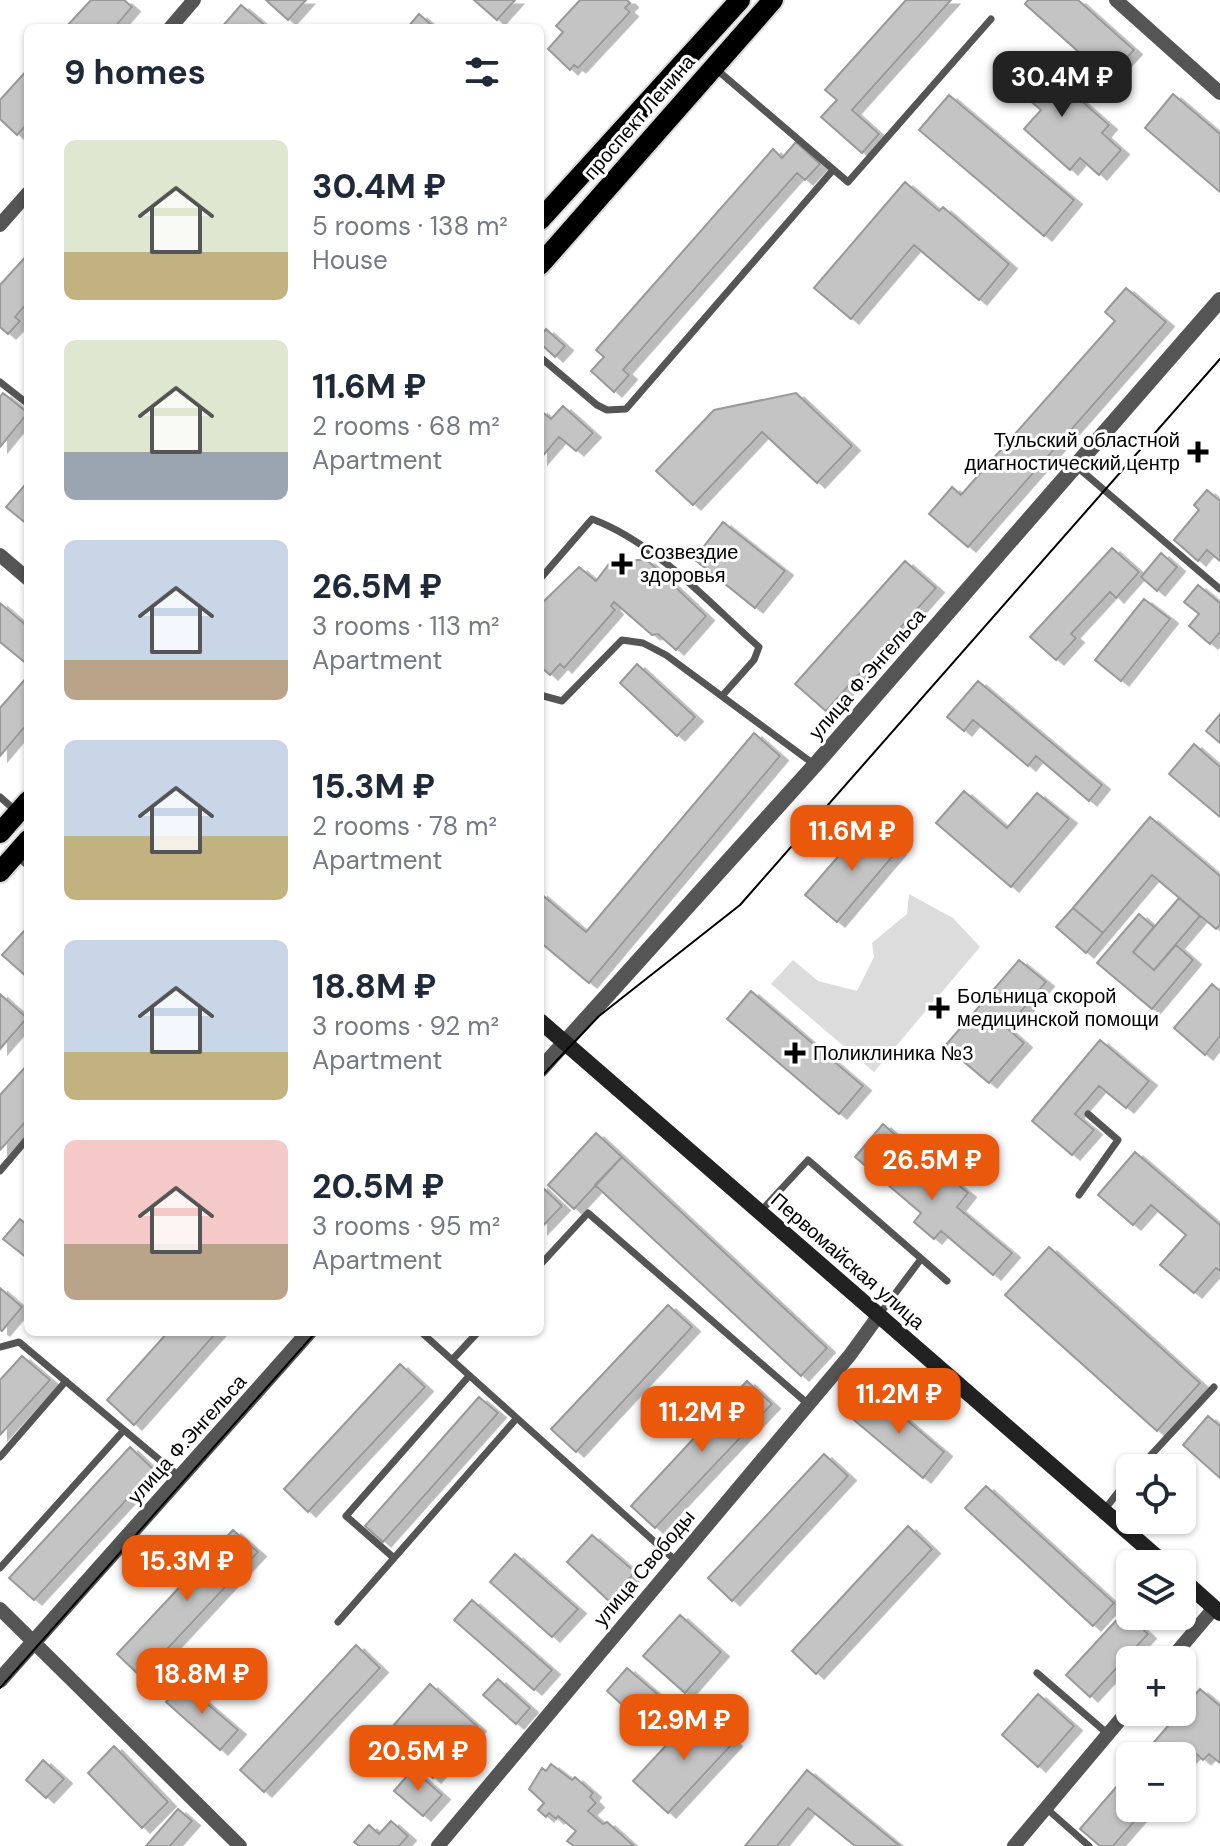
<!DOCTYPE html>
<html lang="en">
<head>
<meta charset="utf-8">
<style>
	:root { --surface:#fff; --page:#f6f6f7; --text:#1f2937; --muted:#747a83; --accent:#ea580c }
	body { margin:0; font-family:"DM Sans",sans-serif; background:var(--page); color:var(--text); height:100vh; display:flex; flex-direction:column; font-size:30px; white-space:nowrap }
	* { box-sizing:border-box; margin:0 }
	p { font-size:26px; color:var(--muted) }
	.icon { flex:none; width:44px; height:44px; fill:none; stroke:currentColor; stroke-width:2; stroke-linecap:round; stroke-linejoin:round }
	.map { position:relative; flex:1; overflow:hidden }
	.drawer { position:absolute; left:24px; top:24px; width:520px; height:1312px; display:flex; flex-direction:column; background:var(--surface); border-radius:12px; box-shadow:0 2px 6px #0004 }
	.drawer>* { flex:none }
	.controls { position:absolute; left:1116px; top:1454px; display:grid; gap:16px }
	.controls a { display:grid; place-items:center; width:80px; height:80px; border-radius:12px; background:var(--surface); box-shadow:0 2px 6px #0004; font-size:40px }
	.price { position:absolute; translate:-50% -68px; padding:0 18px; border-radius:16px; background:var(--accent); color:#fff; font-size:26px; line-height:52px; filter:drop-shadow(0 2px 4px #0008) }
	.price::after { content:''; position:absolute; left:50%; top:48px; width:24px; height:18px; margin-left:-12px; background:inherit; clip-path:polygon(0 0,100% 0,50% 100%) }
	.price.active { background:#222; color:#fff }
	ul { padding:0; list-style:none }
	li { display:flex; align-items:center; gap:24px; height:200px; padding:0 40px }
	li span { display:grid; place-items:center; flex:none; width:224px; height:160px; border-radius:12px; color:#555 }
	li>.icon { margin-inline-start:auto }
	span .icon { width:96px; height:96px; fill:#fffc; stroke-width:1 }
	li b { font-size:34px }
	h2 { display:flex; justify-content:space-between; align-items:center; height:96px; padding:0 40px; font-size:34px }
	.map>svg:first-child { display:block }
	.green { fill:#dcdcdc }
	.building { fill:#c4c4c4; stroke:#999; stroke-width:2; filter:url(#shadow) }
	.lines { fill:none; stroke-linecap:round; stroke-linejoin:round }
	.primary-casing { stroke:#dbdbdb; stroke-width:24 }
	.service { stroke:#555; stroke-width:7 }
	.minor { stroke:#555; stroke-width:14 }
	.tertiary { stroke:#555; stroke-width:16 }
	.secondary { stroke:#222; stroke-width:16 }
	.primary { stroke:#000; stroke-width:20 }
	.tram { stroke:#000; stroke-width:2 }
	.poi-dot { fill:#000; stroke:#fff; stroke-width:3 }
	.labels { text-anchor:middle; stroke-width:6; stroke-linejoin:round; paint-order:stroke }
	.street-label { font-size:20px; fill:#000; stroke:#fff }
	.poi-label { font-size:20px; fill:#000; stroke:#fff; text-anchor:start }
</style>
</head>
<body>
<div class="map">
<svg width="1220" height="1846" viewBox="0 0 1220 1846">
	<defs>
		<filter id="shadow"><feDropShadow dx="8" dy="4.5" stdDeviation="0" flood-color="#0004"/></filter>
	</defs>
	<rect width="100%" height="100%" fill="#fff"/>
	<path class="green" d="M909,894L953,918L980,947L874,1072L771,984L793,960L818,981L857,991L874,957L872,943L907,914Z"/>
	<path class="building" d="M91,0H124L132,7L114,28H65Z
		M266,0H306L288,20Z
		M474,0H515L497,20Z
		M580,0H627L630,3L625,8L630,12L578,68L574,65L570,70L548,49L563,32L556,26Z
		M906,0H951L852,110L879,134L862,153L821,117L837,100L825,90Z
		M1028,0H1078L1134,50L1108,78L1025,4Z
		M241,5L268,28H221Z
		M419,14L435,28H407Z
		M1027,53L1109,125L1102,133L1121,150L1099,175L1080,158L1070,170L1024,129L1041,110L1004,78Z
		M28,69V123L17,135L0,119V100Z
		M1173,94L1220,134V192L1145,128Z
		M949,95L1074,200L1044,236L919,130Z
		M796,142L820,164L805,180L797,173L623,370L629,375L614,392L591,371L604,357L596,350L773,149L782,158Z
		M905,182L939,211L943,207L1009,264L979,300L914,245L851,319L814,288Z
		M28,254V302L15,317L20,321L8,334L0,327V285Z
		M1126,288L1166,322L968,547L929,514L952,487L961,495L1115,321L1105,312Z
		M546,329L565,346L555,357L540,343V337Z
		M3,393L28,413L0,447V397Z
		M796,393L852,446L817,483L762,432L693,505L656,471L714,410Z
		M563,406L593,433L576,451L559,437L540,459V410L551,419Z
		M24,486L28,489V525L6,507Z
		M1207,490L1220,501V561L1207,550L1198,561L1174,540L1199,510L1194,505Z
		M723,522L785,571L755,608L694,559Z
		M1112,548L1139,572L1116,598L1110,592L1071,634L1076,638L1056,660L1030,637Z
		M1161,553L1177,567L1157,591L1141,577Z
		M612,560H647L706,616L676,650L658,634L652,635L614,602L611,606L615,610L564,668L560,664L550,675L540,666V605L579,567L596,581Z
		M905,561L936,588L826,711L795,684Z
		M1198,585L1220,603V632L1210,644L1189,626L1199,614L1184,602Z
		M1144,599L1170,619L1121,681L1095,660Z
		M0,603L28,627V665L0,642Z
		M637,664L695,717L677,736L620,683Z
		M28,676V723L0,756V708Z
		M978,681L1102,785L1089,801L1036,756L1028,766L973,720L964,731L947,717Z
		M1220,714V743L1206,731Z
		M754,733L780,756L589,983L540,942V893L586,932Z
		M1194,744L1220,767V817L1169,774Z
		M964,791L1007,828L1037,793L1069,819L1011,887L936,823Z
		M1150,817L1220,876V925L1216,929L1152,875L1103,933L1073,908Z
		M867,823L898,850L837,922L805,895Z
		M1179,898L1200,916L1154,970L1133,952Z
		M1073,908L1103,933L1086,953L1056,927Z
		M1139,914L1154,927L1133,952L1154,970L1176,945L1193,960L1152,1009L1097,963Z
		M25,930L28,933V978L2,955Z
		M1019,960L1046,982L1007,1028L1024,1043L989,1083L945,1046Z
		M1212,984L1220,991V1036L1205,1055L1174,1028Z
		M751,991L863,1086L839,1114L727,1019Z
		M0,994L27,1018L0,1049Z
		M1100,1040L1149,1081L1126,1108L1099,1086L1075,1114L1094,1130L1072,1155L1032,1121Z
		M28,1064V1119L0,1150V1095Z
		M883,1124L900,1139L890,1150L934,1187L945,1174L968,1193L957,1207L1012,1253L993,1275L941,1231L934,1239L914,1222L921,1213L855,1157Z
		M596,1133L622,1157L574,1209L548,1185Z
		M1135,1152L1220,1225V1271L1216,1268L1194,1293L1160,1265L1186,1235L1151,1205L1133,1225L1098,1195Z
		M622,1157L827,1348L801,1376L595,1185Z
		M540,1185L562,1206L540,1229Z
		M20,1219L28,1226L27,1258L3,1239Z
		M1049,1247L1200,1383L1157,1431L1005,1295Z
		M0,1288L22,1307L2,1331L0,1330Z
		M668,1305L692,1327L576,1452L551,1429Z
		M168,1332H217L134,1425L107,1400Z
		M22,1356L50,1380L0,1435V1380Z
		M400,1364L425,1387L308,1512L284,1489Z
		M747,1381L772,1404L655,1528L631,1506Z
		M876,1394L944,1452L923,1478L854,1420Z
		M479,1397L498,1413L383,1542L365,1526Z
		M1208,1416L1220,1426V1478L1183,1445Z
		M130,1447L154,1470L34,1600L9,1578Z
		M824,1454L848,1476L732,1601L708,1578Z
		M986,1486L1114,1603L1093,1626L965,1508Z
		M908,1526L932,1549L816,1674L792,1651Z
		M233,1530L258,1552L141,1677L117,1654Z
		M592,1535L635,1572L609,1601L567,1562Z
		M515,1554L578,1609L552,1637L490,1582Z
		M472,1600L552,1670L534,1690L454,1620Z
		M1124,1612L1148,1634L1090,1697L1066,1675Z
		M680,1615L721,1652L685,1693L643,1656Z
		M356,1645L380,1668L264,1792L240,1770Z
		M627,1668L662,1698L641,1722L607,1691Z
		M498,1679L530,1708L516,1724L483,1695Z
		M183,1683L238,1730L220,1750L166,1702Z
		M430,1684L478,1727L433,1778L385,1735Z
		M1200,1689L1220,1706V1763L1209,1754L1203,1760L1194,1752L1182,1765V1756H1142Z
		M1038,1694L1074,1726L1038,1767L1002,1735Z
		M699,1710L734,1742L668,1813L633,1781Z
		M114,1746L168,1802L142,1828L88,1773Z
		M43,1760L64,1779L46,1798L26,1780Z
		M551,1764L572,1780L575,1777L593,1793L590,1797L596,1803L588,1811L603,1824L607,1822L634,1846H574L567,1841L576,1831L558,1816L556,1819L549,1813L546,1817L538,1810L544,1803L529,1789L542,1768L546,1771Z
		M413,1769L442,1795L423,1816L394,1791Z
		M807,1770L900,1846H855L808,1808L777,1846H745Z
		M1130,1771V1808H1146L1113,1846H1100L1080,1829Z
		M178,1809L192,1821L170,1846H146Z
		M391,1821L408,1836L399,1846H359L354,1842L369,1825L379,1834Z"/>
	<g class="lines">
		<defs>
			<path id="primary" d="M540,220L740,0
				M540,265L773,0
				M0,833L28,801
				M0,872L28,840"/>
		</defs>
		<use href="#primary" class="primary-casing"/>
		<path class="service" d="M716,69L848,182L991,19
			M540,357L597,405L607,410L626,409L833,170
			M0,382L28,404
			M1076,466L1220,589
			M540,579L592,519C656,543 708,602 759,647L754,660L722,696
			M540,695L562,701L622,640L643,643L666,655L815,765
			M0,797L16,811
			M17,856L28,866
			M0,1171L28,1138
			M1079,1195L1118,1140L1088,1114
			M760,1212L808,1160L947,1281
			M540,1265L588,1213L808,1404
			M879,1315L921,1259
			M421,1332L676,1561
			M0,1347L19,1342L180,1477
			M452,1360L478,1332
			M0,1457L66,1381
			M1139,1468L1214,1387
			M1105,1509L1130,1477
			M394,1558L346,1516L469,1376
			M0,1568L124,1430
			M338,1622L516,1419
			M1037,1673L1108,1734
			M1046,1808L1089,1846"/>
		<path class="minor" d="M1116,0L1220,93
			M170,28L194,0
			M0,225L28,193
			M0,555L28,579
			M0,1609L240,1846
			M1170,1660L1214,1608
			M438,1846L850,1355L879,1315
			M1014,1846L1130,1708"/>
		<path class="tertiary" d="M540,1070L815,765L1220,300
			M0,1680L309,1332"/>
		<path class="secondary" d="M540,1021L1165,1564
			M1182,1579L1220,1613"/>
		<use href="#primary" class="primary"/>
		<path class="tram" d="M540,1078L599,1016L740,905L1220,359
			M0,1688L316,1332"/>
	</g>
	<g class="poi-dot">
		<path d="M1194 440h8v8h8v8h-8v8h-8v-8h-8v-8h8z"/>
		<path d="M618 552h8v8h8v8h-8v8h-8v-8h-8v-8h8z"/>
		<path d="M935 996h8v8h8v8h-8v8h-8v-8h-8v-8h8z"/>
		<path d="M791 1041h8v8h8v8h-8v8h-8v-8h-8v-8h8z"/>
	</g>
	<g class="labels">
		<g class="street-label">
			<text transform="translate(639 117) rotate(-49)" y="7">проспект Ленина</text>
			<text transform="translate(867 674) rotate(-49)" y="7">улица Ф.Энгельса</text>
			<text transform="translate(848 1261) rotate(41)" y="7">Первомайская улица</text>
			<text transform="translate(187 1439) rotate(-48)" y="7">улица Ф.Энгельса</text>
			<text transform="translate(644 1568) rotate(-50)" y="7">улица Свободы</text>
		</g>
		<g class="poi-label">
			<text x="1180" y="447" text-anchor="end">Тульский областной<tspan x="1180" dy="23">диагностический центр</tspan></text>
			<text x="640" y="559">Созвездие<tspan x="640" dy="23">здоровья</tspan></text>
			<text x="957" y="1003">Больница скорой<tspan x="957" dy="23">медицинской помощи</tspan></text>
			<text x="813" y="1060">Поликлиника №3</text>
		</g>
	</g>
</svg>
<div class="controls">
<a><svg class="icon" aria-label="locate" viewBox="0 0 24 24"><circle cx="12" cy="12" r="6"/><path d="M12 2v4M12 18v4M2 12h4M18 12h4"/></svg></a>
<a><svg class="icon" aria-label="layers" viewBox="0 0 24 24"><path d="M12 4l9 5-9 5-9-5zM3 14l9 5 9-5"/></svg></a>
<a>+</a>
<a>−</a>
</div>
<b class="price active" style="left:1062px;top:119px">30.4M ₽</b>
<b class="price" style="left:852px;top:873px">11.6M ₽</b>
<b class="price" style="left:932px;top:1202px">26.5M ₽</b>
<b class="price" style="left:899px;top:1436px">11.2M ₽</b>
<b class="price" style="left:702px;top:1454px">11.2M ₽</b>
<b class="price" style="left:187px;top:1603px">15.3M ₽</b>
<b class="price" style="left:202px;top:1716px">18.8M ₽</b>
<b class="price" style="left:684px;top:1762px">12.9M ₽</b>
<b class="price" style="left:418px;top:1793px">20.5M ₽</b>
<section class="drawer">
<h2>9 homes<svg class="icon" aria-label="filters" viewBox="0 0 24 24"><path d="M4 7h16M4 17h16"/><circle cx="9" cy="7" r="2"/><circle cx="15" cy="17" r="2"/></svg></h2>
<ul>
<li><span style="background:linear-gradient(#dfe7d0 70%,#c2b280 0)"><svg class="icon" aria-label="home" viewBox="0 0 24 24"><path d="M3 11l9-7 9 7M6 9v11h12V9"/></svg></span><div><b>30.4M ₽</b><p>5 rooms · 138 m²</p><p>House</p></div></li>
<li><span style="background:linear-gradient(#dfe7d0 70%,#9aa5b1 0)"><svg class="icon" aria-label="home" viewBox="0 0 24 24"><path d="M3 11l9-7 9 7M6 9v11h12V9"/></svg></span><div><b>11.6M ₽</b><p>2 rooms · 68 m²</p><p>Apartment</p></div></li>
<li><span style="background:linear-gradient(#c9d6e8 75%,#b9a48a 0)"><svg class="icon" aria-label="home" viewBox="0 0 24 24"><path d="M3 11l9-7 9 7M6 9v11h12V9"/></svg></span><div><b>26.5M ₽</b><p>3 rooms · 113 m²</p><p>Apartment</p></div></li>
<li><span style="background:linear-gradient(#c9d6e8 60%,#c2b280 0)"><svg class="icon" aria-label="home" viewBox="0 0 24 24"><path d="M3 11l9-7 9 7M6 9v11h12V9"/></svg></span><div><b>15.3M ₽</b><p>2 rooms · 78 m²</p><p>Apartment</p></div></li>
<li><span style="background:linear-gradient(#c9d6e8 70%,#c2b280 0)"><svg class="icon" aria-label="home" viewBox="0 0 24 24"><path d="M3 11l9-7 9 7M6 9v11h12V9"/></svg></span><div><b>18.8M ₽</b><p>3 rooms · 92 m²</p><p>Apartment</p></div></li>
<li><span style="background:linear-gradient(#f6c9c9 65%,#b9a48a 0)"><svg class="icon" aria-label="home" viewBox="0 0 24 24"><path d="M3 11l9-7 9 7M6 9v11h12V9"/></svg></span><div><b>20.5M ₽</b><p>3 rooms · 95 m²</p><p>Apartment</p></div></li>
</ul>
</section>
</div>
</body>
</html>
